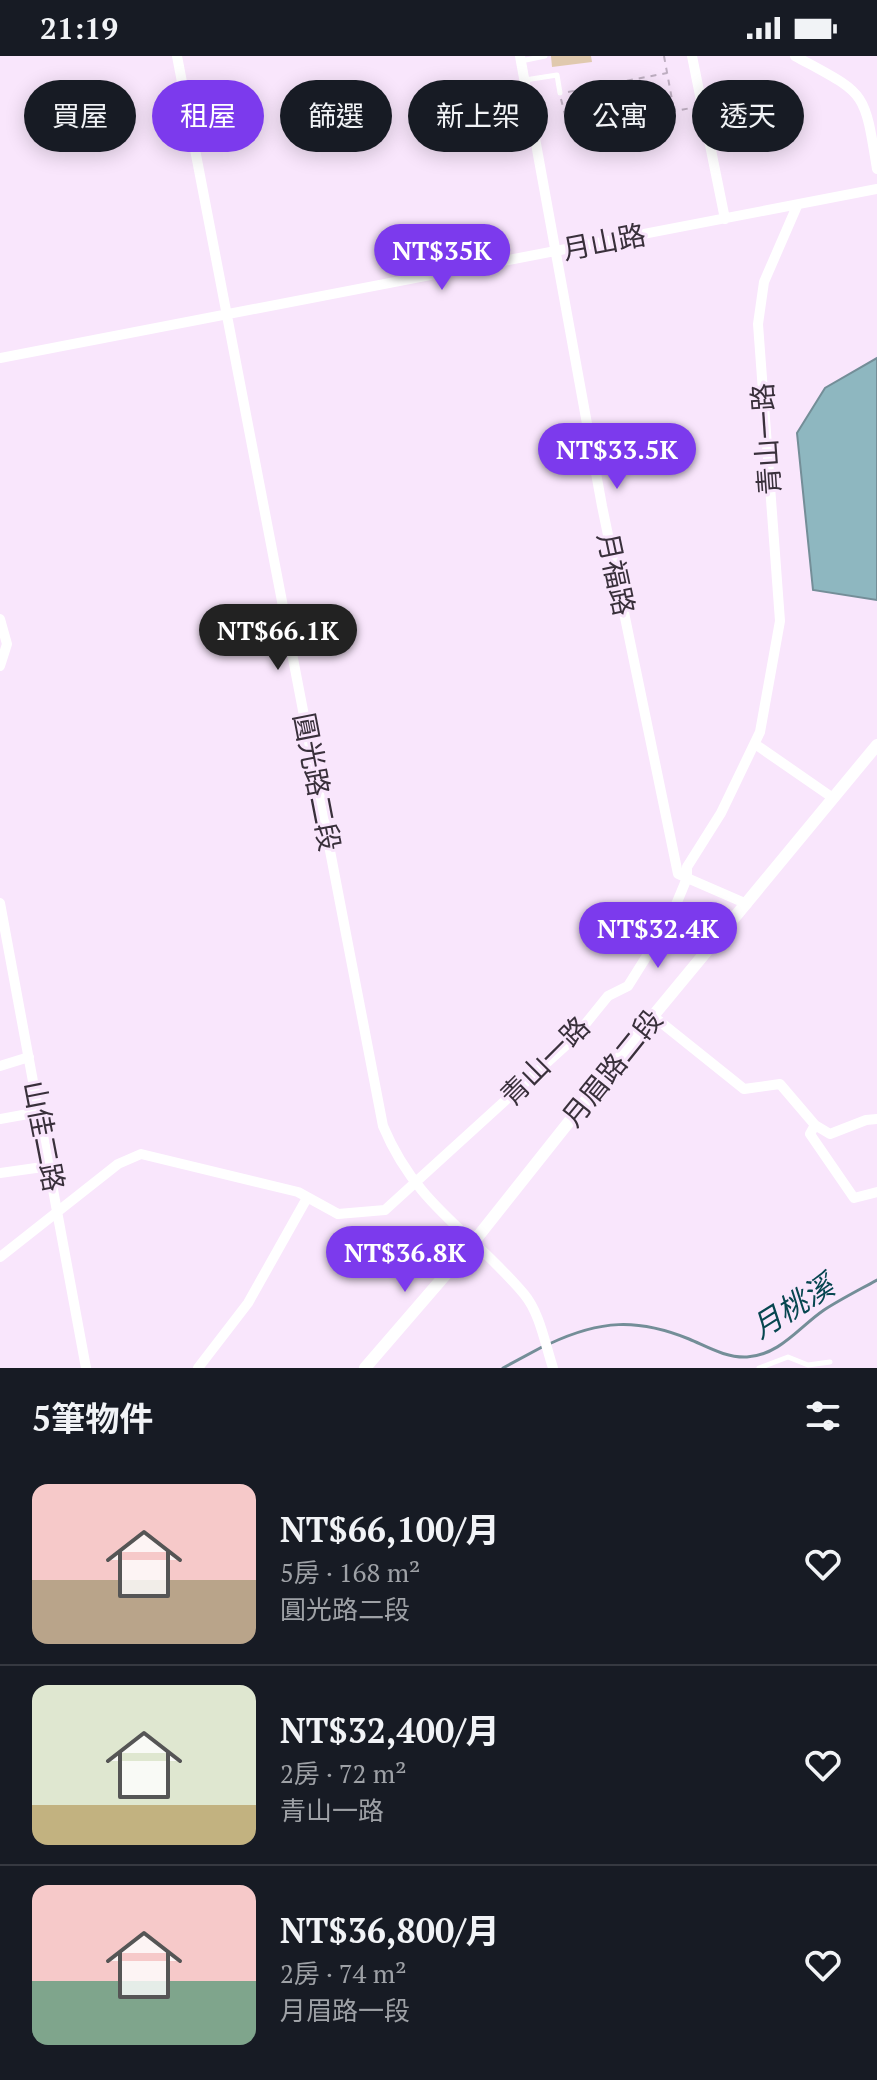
<!DOCTYPE html>
<html lang="zh-TW">
<head>
<meta charset="utf-8">
<style>
	:root { --surface:#171b24; --page:#20242c; --text:#f1f3f6; --muted:#9ea1a6; --line:#363941; --accent:#7c3aed }
	body { margin:0; font-family:"PT Serif","Noto Sans TC",serif; background:var(--page); color:var(--text); height:100vh; display:flex; flex-direction:column; font-size:30px; white-space:nowrap }
	* { box-sizing:border-box; margin:0 }
	p { font-size:26px; color:var(--muted) }
	.icon { flex:none; width:44px; height:44px; fill:none; stroke:currentColor; stroke-width:2; stroke-linecap:round; stroke-linejoin:round }
	.map { position:relative; height:1312px; overflow:hidden }
	.sheet { display:flex; flex-direction:column; background:var(--surface); flex:1 }
	.sheet>* { flex:none }
	.banner { position:absolute; left:24px; top:24px; width:830px; height:72px; display:flex; gap:16px }
	.price { position:absolute; translate:-50% -68px; padding:0 18px; border-radius:28px; background:var(--accent); color:#fff; font-size:26px; line-height:52px; filter:drop-shadow(0 2px 4px #0008) }
	.price::after { content:''; position:absolute; left:50%; top:48px; width:24px; height:18px; margin-left:-12px; background:inherit; clip-path:polygon(0 0,100% 0,50% 100%) }
	.price.on { background:#222; color:#fff }
	ul { padding:0; list-style:none }
	li { display:flex; align-items:center; gap:24px; height:200px; padding:0 32px }
	li+li { border-top:2px solid var(--line) }
	li span { display:grid; place-items:center; flex:none; width:224px; height:160px; border-radius:16px; color:#555 }
	li>.icon { margin-inline-start:auto }
	span .icon { width:96px; height:96px; fill:#fffc; stroke-width:1 }
	li b { font-size:34px }
	h2 { display:flex; justify-content:space-between; align-items:center; height:96px; padding:0 32px; font-size:34px }
	.chip { padding:0 28px; border-radius:36px; background:var(--surface); box-shadow:0 4px 20px #0003; font-size:28px; line-height:72px }
	.chip.on { background:var(--accent); color:#fff }
	.status { display:flex; justify-content:space-between; align-items:center; height:56px; padding:0 40px; background:var(--surface); direction:ltr }
	.status svg { height:22px; fill:currentColor }
	.map>svg:first-child { display:block }
	.water { fill:#8eb7c0; stroke:#748e98; stroke-width:2 }
	.lines { fill:none; stroke-linecap:round; stroke-linejoin:round }
	.stream { stroke:#748e98; stroke-width:3 }
	.building { fill:#e0c9ae }
	.path { stroke:#bfafc2; stroke-width:2; stroke-dasharray:6 6; stroke-linecap:butt }
	.service { stroke:#fff; stroke-width:5 }
	.minor { stroke:#fff; stroke-width:10 }
	.tertiary { stroke:#fff; stroke-width:12 }
	.labels { text-anchor:middle; stroke-width:6; stroke-linejoin:round; paint-order:stroke }
	.street-label { font-size:28px; fill:#39303b; stroke:#f9e6fc }
	.water-label { font-size:30px; font-style:italic; fill:#074650; stroke:#f9e6fc }
</style>
</head>
<body>
<div class="status"><b>21:19</b><svg viewBox="0 0 49 12"><path d="M0 12V9h3v3zM5 12V6h3v6zM10 12V3h3v9zM15 12V0h3v12zM26 1h20v11H26zM47 4h2v5h-2z"/></svg></div>
<div class="map">
<svg width="877" height="1312" viewBox="0 0 877 1312">
	<rect width="100%" height="100%" fill="#f9e6fc"/>
	<path class="water" d="M877,302V544L813,534L797,377L825,332Z"/>
	<g class="lines">
		<path class="stream" d="M549,1288C600,1264 637,1262 689,1283C708,1291 726,1302 747,1301C780,1299 799,1271 824,1254C841,1243 859,1234 877,1224
			M503,1312L542,1291"/>
	</g>
	<path class="building" d="M551,0H591L592,6L552,11Z"/>
	<g class="lines">
		<path class="path" d="M568,36L667,17
			M561,43L568,71L673,49L664,0
			M674,50L675,55L691,52"/>
		<path class="service" d="M521,5L545,0
			M525,24L557,19L560,37
			M759,1312L788,1301L808,1309L830,1306"/>
		<path class="minor" d="M177,0L383,1070C417,1151 471,1175 524,1238C540,1257 545,1288 553,1312
			M520,0L602,450L678,818L747,848
			M692,0L725,163
			M795,0C866,39 864,32 877,113
			M0,302L877,133
			M0,563L7,588L0,610
			M755,688L833,742
			M0,847L86,1312
			M653,960L744,1033L780,1028L815,1069L810,1078L854,1142L877,1136
			M0,1010L29,1001
			M0,1063L39,1056
			M815,1069L830,1078L866,1064L877,1063
			M0,1117L50,1110
			M0,1201L118,1108L141,1098L298,1136L338,1158L385,1154L574,982L608,940L628,930L670,863L687,822V811L721,757L760,676L780,565L758,268L764,226L797,150
			M198,1312L248,1247L307,1142"/>
		<path class="tertiary" d="M365,1312L472,1188L653,960L877,689"/>
	</g>
	<g class="labels">
		<g class="street-label">
			<text transform="translate(604 186) rotate(-11)" y="10">月山路</text>
			<text transform="translate(766 383) rotate(-94)" y="10">青山一路</text>
			<text transform="translate(616 518) rotate(78)" y="10">月福路</text>
			<text transform="translate(317 726) rotate(79)" y="10">圓光路二段</text>
			<text transform="translate(545 1005) rotate(-45)" y="10">青山一路</text>
			<text transform="translate(612 1012) rotate(-51)" y="10">月眉路二段</text>
			<text transform="translate(44 1080) rotate(79)" y="10">山佳二路</text>
		</g>
		<g class="water-label">
			<text transform="translate(793 1251) rotate(-32)" y="10">月桃溪</text>
		</g>
	</g>
</svg>
<b class="price" style="left:442px;top:236px">NT$35K</b>
<b class="price" style="left:617px;top:435px">NT$33.5K</b>
<b class="price on" style="left:278px;top:616px">NT$66.1K</b>
<b class="price" style="left:658px;top:914px">NT$32.4K</b>
<b class="price" style="left:405px;top:1238px">NT$36.8K</b>
<div class="banner">
<a class="chip">買屋</a>
<a class="chip on">租屋</a>
<a class="chip">篩選</a>
<a class="chip">新上架</a>
<a class="chip">公寓</a>
<a class="chip">透天</a>
</div>
</div>
<section class="sheet">
<h2>5筆物件<svg class="icon" aria-label="filters" viewBox="0 0 24 24"><path d="M4 7h16M4 17h16"/><circle cx="9" cy="7" r="2"/><circle cx="15" cy="17" r="2"/></svg></h2>
<ul>
<li><span style="background:linear-gradient(#f6c9c9 60%,#b9a48a 0)"><svg class="icon" aria-label="home" viewBox="0 0 24 24"><path d="M3 11l9-7 9 7M6 9v11h12V9"/></svg></span><div><b>NT$66,100/月</b><p>5房 · 168 m²</p><p>圓光路二段</p></div><svg class="icon" aria-label="heart" viewBox="0 0 24 24"><path d="M12 20l-8-8c-3-5 5-10 8-4 3-6 11-1 8 4z"/></svg></li>
<li><span style="background:linear-gradient(#dfe7d0 75%,#c2b280 0)"><svg class="icon" aria-label="home" viewBox="0 0 24 24"><path d="M3 11l9-7 9 7M6 9v11h12V9"/></svg></span><div><b>NT$32,400/月</b><p>2房 · 72 m²</p><p>青山一路</p></div><svg class="icon" aria-label="heart" viewBox="0 0 24 24"><path d="M12 20l-8-8c-3-5 5-10 8-4 3-6 11-1 8 4z"/></svg></li>
<li><span style="background:linear-gradient(#f6c9c9 60%,#7fa58c 0)"><svg class="icon" aria-label="home" viewBox="0 0 24 24"><path d="M3 11l9-7 9 7M6 9v11h12V9"/></svg></span><div><b>NT$36,800/月</b><p>2房 · 74 m²</p><p>月眉路一段</p></div><svg class="icon" aria-label="heart" viewBox="0 0 24 24"><path d="M12 20l-8-8c-3-5 5-10 8-4 3-6 11-1 8 4z"/></svg></li>
</ul>
</section>
</body>
</html>
